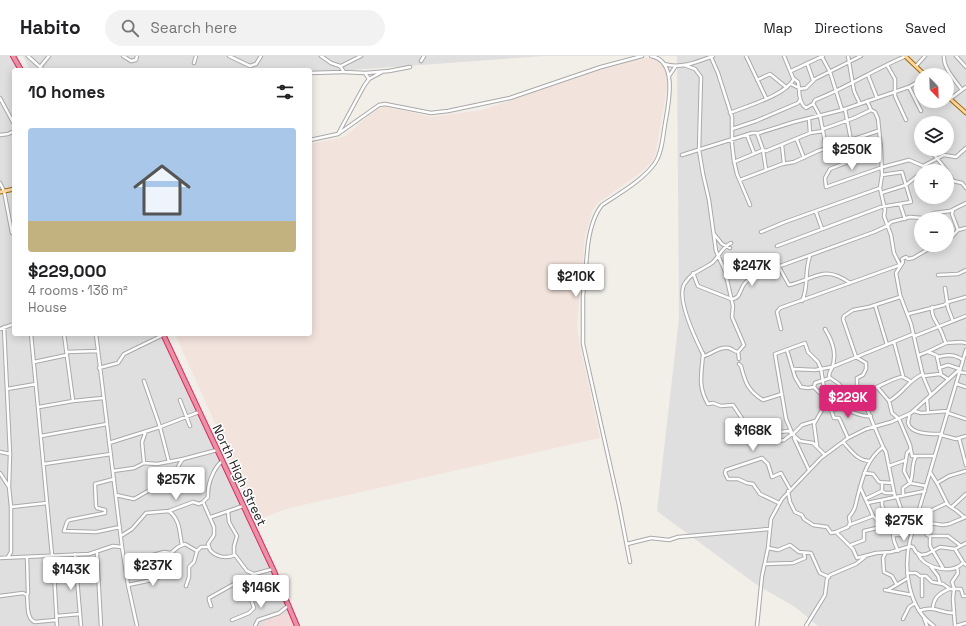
<!DOCTYPE html>
<html lang="en">
<head>
<meta charset="utf-8">
<style>
  :root { --surface:#fff; --page:#f2f2f2; --text:#202124; --muted:#757577; --line:#e0e0e0; --accent:#db2777 }
  body { margin:0; font-family:"Space Grotesk",sans-serif; background:var(--page); color:var(--text); height:100vh; display:flex; flex-direction:column; font-size:15px; white-space:nowrap }
  * { box-sizing:border-box; margin:0 }
  p { font-size:13px; color:var(--muted) }
  .icon { flex:none; width:22px; height:22px; fill:none; stroke:currentColor; stroke-width:2; stroke-linecap:round; stroke-linejoin:round }
  .map { position:relative; flex:1; overflow:hidden }
  .sheet { position:absolute; left:12px; top:12px; width:300px; height:268px; display:flex; flex-direction:column; background:var(--surface); border-radius:4px; box-shadow:0 2px 10px #0003 }
  .sheet>* { flex:none }
  .needle { width:26px; rotate:157deg }
  .tools { position:absolute; left:914px; top:12px; display:grid; gap:8px }
  .tools a { display:grid; place-items:center; width:40px; height:40px; border-radius:50%; background:var(--surface); box-shadow:0 2px 10px #0003; font-size:20px }
  .price { position:absolute; translate:-50% -34px; padding:0 9px; border-radius:4px; background:#fff; color:#222; font-size:13px; line-height:26px; filter:drop-shadow(0 1px 2px #0008) }
  .price::after { content:''; position:absolute; left:50%; top:24px; width:12px; height:9px; margin-left:-6px; background:inherit; clip-path:polygon(0 0,100% 0,50% 100%) }
  .price.selected { background:var(--accent); color:#fff }
  ul { padding:0; list-style:none }
  li { display:grid; align-content:center; gap:8px; height:212px; padding:0 16px }
  li span { display:grid; place-items:center; height:124px; border-radius:4px; color:#555 }
  li>.icon { margin-inline-start:auto }
  span .icon { width:72px; height:72px; fill:#fffc; stroke-width:1 }
  li b { font-size:17px }
  h2 { display:flex; justify-content:space-between; align-items:center; height:48px; padding:0 16px; font-size:17px }
  header { display:flex; align-items:center; gap:24px; box-sizing:border-box; height:56px; padding:0 20px; background:var(--surface); border-bottom:1px solid var(--line) }
  header strong { font-size:19px }
  nav { display:flex; gap:22px; margin-inline-start:auto; font-size:14px }
  .search { width:280px; height:36px; background:var(--page); display:flex; align-items:center; gap:10px; box-sizing:border-box; padding:0 14px; border-radius:22px; color:var(--muted); font-size:15px }
  .map>svg:first-child { display:block }
  .residential { fill:#e0dfdf; fill-rule:evenodd }
  .commercial { fill:#f2dad9 }
  .military { fill:#f3e3dd }
  .lines { fill:none; stroke-linecap:round; stroke-linejoin:round }
  .minor-casing { stroke:#a9a9a9; stroke-width:4.5 }
  .major-casing { stroke:#a06b00; stroke-width:5 }
  .highway-casing { stroke:#dc2a67; stroke-width:6 }
  .minor { stroke:#fff; stroke-width:2.5 }
  .major { stroke:#fcd6a4; stroke-width:3 }
  .highway { stroke:#e892a2; stroke-width:4 }
  .labels { text-anchor:middle; stroke-width:3; stroke-linejoin:round; paint-order:stroke }
  .street-label { font-size:13px; fill:#222; stroke:#fff }
</style>
</head>
<body>
<header>
<strong>Habito</strong>
<div class="search"><svg class="icon" aria-label="search" viewBox="0 0 24 24"><circle cx="10" cy="10" r="6"/><path d="M15 15l6 6"/></svg>Search here</div>
<nav><a>Map</a><a>Directions</a><a>Saved</a></nav>
</header>
<div class="map">
<svg width="966" height="570" viewBox="0 0 966 570">
  <rect width="100%" height="100%" fill="#f2efe9"/>
  <path class="residential" d="M0 0H11L19 14H14V131L0 135Z
    M23 0H544L310 17V14H30Z
    M677 0H966V570H818L795 551 757 529 657 455 679 262ZM921 19H947V45H921ZM921 67H947V93H921ZM921 115H947V141H921ZM921 163H947V189H921Z
    M14 133V278H164L299 570H0V136Z"/>
  <path class="commercial" d="M283 558 291 559 295 570H260L264 568 263 566Z"/>
  <path class="military" d="M644 1 657 4 663 9 667 22V32L655 100 652 106 640 117 598 147 593 153 585 180 577 270 580 290 600 382 290 452 259 463 250 444 248 445 241 431 243 430 175 278H310V88L339 82 347 79 377 52 384 50 431 61 482 54 619 7Z"/>
  <g class="lines">
    <defs>
      <path id="minor" d="M28 0 40 11
        M123 0 131 5 136 4 137 0
        M229 0 250 10 256 8 261 0
        M321 0 331 7 340 10 344 16 365 17 369 23
        M746 0 766 42
        M784 0 793 22 798 26 799 32
        M848 0 854 35 860 48
        M944 0C943 12 955 24 962 34
        M956 0 966 11
        M711 1 718 17 732 61V88L734 105 737 118 750 149
        M822 1 830 16 842 54
        M421 5 424 0
        M194 7 196 0
        M807 7 813 24
        M664 8C681 13 697 6 713 0
        M684 9 695 13 701 21 699 94 703 118 709 144 716 195 725 215 733 250 732 261 744 289 738 296 739 303
        M887 9 895 23V40L906 64
        M341 10 361 0
        M916 10 925 0
        M43 14 40 11 49 0
        M791 15 823 0
        M310 17 343 16
        M366 17 389 15 410 11
        M868 19 877 42
        M669 20 675 11
        M757 24 770 18 786 31
        M791 28 799 32V33L806 32 815 23 861 0
        M909 31 921 55
        M0 42 14 68
        M950 43 966 31
        M867 45 871 54 875 56 878 63 881 93 882 119 880 132 885 154 884 160 891 179 894 197 900 209
        M813 48 815 44C846 32 875 13 906 0
        M845 53 851 84
        M730 57C749 49 784 40 794 23
        M809 63 810 77
        M732 73 756 65 798 47 800 44
        M823 73 854 62 871 54
        M823 75 826 93
        M757 77 763 94 766 95 810 77 823 75 820 60 814 49 813 48 806 52C800 48 799 39 799 33
        M338 78 364 30 369 23 382 16
        M0 79 8 78 14 75
        M747 79 754 97
        M918 82 921 85
        M310 84 338 78 379 49 385 48 431 57 448 55 510 42 601 11 642 0
        M797 84 804 102
        M782 89 784 108
        M881 93 830 113 825 122 826 131 883 111 909 104 923 110 944 99 956 101 966 92
        M929 93C938 104 947 112 953 125L962 127 966 132
        M682 99 752 77H759L794 66 842 54 909 31 921 24
        M734 106 763 94 766 114
        M923 115 925 109
        M740 124 782 108 794 106 818 95 878 75
        M0 127 4 135 12 177 14 178
        M881 137 906 129 921 117
        M900 148 905 163
        M953 154 952 158 958 174
        M816 156 822 173
        M761 176 785 166 880 132
        M714 178 722 188 730 192
        M947 186 958 174 966 172
        M731 187C722 191 719 201 712 207 702 214 692 216 685 227 675 241 697 286 704 300 712 298 719 290 729 292 732 293 735 296 738 296
        M777 190 881 151 911 146 902 116 882 119
        M779 211 789 229C815 223 824 208 850 227
        M693 217 698 230 731 243C742 243 739 231 747 225 753 220 763 219 769 214L874 176 887 170 891 166 910 161 923 162 934 157 950 155 966 147
        M938 219 958 218 966 214
        M945 232 948 252 953 265
        M802 245C809 232 804 215 810 200
        M875 249 887 289
        M932 251C931 261 937 266 941 275 943 279 944 284 946 287L961 286 966 287
        M908 258 944 249 948 246 966 241
        M4 271 10 398 9 431 11 451V496L8 501
        M0 273 14 268
        M781 273 777 256 780 252 900 209
        M825 273C833 286 837 298 832 312 830 316 829 316 829 321L839 328 845 338
        M31 278 52 499
        M64 278 73 345 103 342
        M96 278 122 491 128 529 137 570
        M894 286 903 320
        M787 294 795 321 801 331 808 332 814 331C836 358 847 328 862 341L883 391C867 403 863 420 858 439 855 450 856 453 849 461L850 467 848 471 836 476
        M67 296 98 295
        M928 296 936 299 938 301C947 298 955 298 963 304
        M703 297C702 317 697 329 708 348L713 347 721 350 733 349 743 364 751 367 773 364 779 376 789 375 800 385 813 387 825 399
        M919 299C929 296 937 291 946 287
        M937 301 941 318
        M34 306 67 299
        M739 308 741 310C745 326 748 335 763 344L782 338
        M99 312 118 307 124 298 163 279
        M939 312 948 309 960 313
        M794 313 815 314 832 311 913 278 915 280 966 260
        M821 313 825 339
        M959 316 966 317
        M923 320 940 318 948 323
        M144 325 160 371 169 406
        M957 328 966 331
        M814 331 815 327 830 322
        M878 332 889 345 892 357 899 363 910 389 912 400H935
        M7 333 36 328
        M857 337V322L863 319 866 313V307L856 301 843 263 844 260 853 254 869 251 900 241
        M931 339 923 320 911 268 900 239 896 217 903 206 902 203 906 201 908 203 913 202 932 191 938 189
        M861 340C863 337 899 320 902 321 904 321 908 324 910 325
        M927 343 928 356
        M180 344 190 370
        M889 345C904 337 908 324 923 318
        M825 349 832 354C847 349 857 362 871 360
        M39 351 73 345
        M831 354 834 362H839L848 382
        M914 355 921 357 948 355
        M948 357 966 363
        M909 358C910 361 908 364 908 367 911 379 933 378 942 378
        M792 377 786 363 775 298 805 287 808 296 818 306 821 313
        M793 378 802 369 815 365
        M941 379 956 383 966 380
        M41 380 107 368
        M794 382 809 414
        M959 382 966 409
        M779 385 784 384 792 378
        M843 386C851 394 857 405 870 405
        M109 387 160 371 199 356
        M817 390 814 368 826 347 827 340
        M883 391 886 396 895 441
        M0 396 10 398
        M916 400C911 408 914 418 910 427L926 430
        M144 407 142 386 146 375
        M44 408 111 398
        M889 410 906 404
        M113 415 134 412 144 407 157 408 183 403
        M930 416 937 427 949 420 966 415
        M0 417 9 431
        M864 417 873 418 879 426 892 427
        M114 423 95 428 96 450 97 452 105 454V457L69 464 67 466 64 475 96 476 120 471
        M882 426V435L885 437H894
        M937 427 948 449 957 455 964 461
        M788 435 790 446 795 456 802 459 804 463 813 469 827 471 831 477 836 476 853 493 857 502 876 497 891 496 908 491
        M116 439 134 443 148 435 159 434C163 422 169 422 176 414 179 410 180 406 183 403L217 394
        M903 439V432L910 427 904 415 907 397 910 394
        M897 441 903 459
        M865 443 882 435
        M882 444V449L887 462
        M203 446 214 471V479L208 488 210 494C216 501 226 503 235 499L247 515 254 518
        M779 447 760 438 753 428 747 427 738 423H728L725 417 726 414 762 402 768 408 772 421 781 417 790 433
        M867 447 925 435
        M11 451 47 447
        M952 451 966 438
        M169 455C181 465 179 476 182 489
        M228 455 229 466 237 480 234 490V499
        M918 456H928L947 447
        M873 460 878 465 882 466
        M211 461 243 450
        M915 465 943 469 949 468 966 461
        M882 467 892 472 894 485 898 495
        M923 467 927 479 930 480H948L961 490
        M849 469 873 460 860 431
        M893 479H901L913 474
        M121 480 132 473 146 457 169 455 193 446 199 448 203 446 208 441C207 429 213 413 222 405
        M930 480V490L943 512
        M627 488 651 482 669 484 678 481 769 473
        M851 489 864 484V475L881 471 883 463 899 460 918 458
        M909 490 913 491 916 496 921 499 927 498 940 491 955 493 963 506 966 509
        M768 492 778 494 790 489 799 496 811 497 820 517 829 521
        M955 493 966 487
        M97 497 101 570
        M75 498 81 570
        M885 498 883 502 884 516 892 520 897 529
        M918 498C923 510 943 516 955 512 958 511 961 509 963 507
        M53 499 57 570
        M27 501 28 537 27 539C28 547 26 563 35 566L56 564
        M0 502 89 498 113 490 122 491
        M630 506 619 449 583 288V240L588 188C590 174 593 160 602 149 620 137 642 125 655 107 662 97 663 80 665 68 668 50 679 5 651 0
        M125 507 164 496 171 497 178 491 185 488 197 495
        M765 508 793 507 805 502 804 497
        M931 511 938 520 940 527
        M907 517H916L920 520H926L932 526 943 528 950 533H961L963 540H966
        M128 529 152 524 172 516
        M186 530 189 521V511L194 506 197 495 201 491H208
        M885 534 912 539
        M888 534 908 522
        M0 540 23 537 27 539
        M922 540V520
        M211 550 209 544V542L234 528 245 525 254 518 273 513
        M933 551C934 541 940 537 949 533
        M919 555C934 549 940 557 954 557
        M57 560 80 558
        M924 562 927 570
        M903 563 909 551 915 547
        M232 564 249 557 254 552 245 525
        M255 570 258 564 279 557 289 549
        M757 570 762 520 768 492 771 463 782 443 821 402 848 382 866 373 891 366 911 357 960 313
        M806 570 825 539 827 523 830 519 856 508 865 501
        M934 570C908 552 903 513 910 484L966 294
        M955 570 953 543 954 532 952 526 958 517 957 511
        M956 570 966 567"/>
      <path id="major" d="M905 0 925 19
        M947 40 966 57
        M0 136 14 133"/>
      <path id="highway" d="M13 0 21 14
        M163 278 273 513 297 570"/>
    </defs>
    <use href="#minor" class="minor-casing"/>
    <use href="#major" class="major-casing"/>
    <use href="#highway" class="highway-casing"/>
    <use href="#minor" class="minor"/>
    <use href="#major" class="major"/>
    <use href="#highway" class="highway"/>
  </g>
  <g class="labels">
    <g class="street-label">
      <text transform="translate(240 419) rotate(65)" y="5">North High Street</text>
    </g>
  </g>
</svg>
<div class="tools">
<a><svg class="needle" viewBox="-14 -14 28 28"><path d="M0-13l5 13h-10z" fill="#e53935"/><path d="M0 13l5-13h-10z" fill="#757577"/></svg></a>
<a><svg class="icon" aria-label="layers" viewBox="0 0 24 24"><path d="M12 4l9 5-9 5-9-5zM3 14l9 5 9-5"/></svg></a>
<a>+</a>
<a>−</a>
</div>
<b class="price" style="left:852px;top:115px">$250K</b>
<b class="price" style="left:752px;top:231px">$247K</b>
<b class="price" style="left:576px;top:242px">$210K</b>
<b class="price selected" style="left:848px;top:363px">$229K</b>
<b class="price" style="left:753px;top:396px">$168K</b>
<b class="price" style="left:176px;top:445px">$257K</b>
<b class="price" style="left:904px;top:486px">$275K</b>
<b class="price" style="left:153px;top:531px">$237K</b>
<b class="price" style="left:71px;top:535px">$143K</b>
<b class="price" style="left:261px;top:553px">$146K</b>
<section class="sheet">
<h2>10 homes<svg class="icon" aria-label="filters" viewBox="0 0 24 24"><path d="M4 7h16M4 17h16"/><circle cx="9" cy="7" r="2"/><circle cx="15" cy="17" r="2"/></svg></h2>
<ul>
<li><span style="background:linear-gradient(#a9c7e8 75%,#c2b280 0)"><svg class="icon" aria-label="home" viewBox="0 0 24 24"><path d="M3 11l9-7 9 7M6 9v11h12V9"/></svg></span><div><b>$229,000</b><p>4 rooms · 136 m²</p><p>House</p></div></li>
</ul>
</section>
</div>
</body>
</html>
